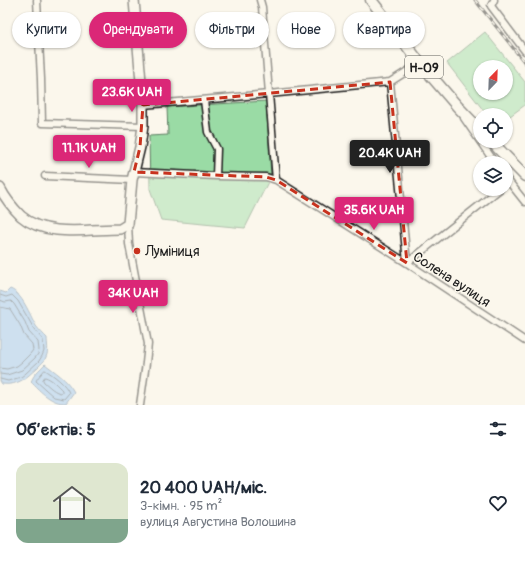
<!DOCTYPE html>
<html lang="uk">
<head>
<meta charset="utf-8">
<style>
  :root { --surface:#fff; --page:#f6f6f7; --text:#1f2937; --muted:#747a83; --line:#e0e1e3; --accent:#db2777 }
  body { margin:0; font-family:Pangolin,sans-serif; background:var(--page); color:var(--text); height:100vh; display:flex; flex-direction:column; font-size:15px; white-space:nowrap }
  * { box-sizing:border-box; margin:0 }
  p { font-size:13px; color:var(--muted) }
  .icon { flex:none; width:22px; height:22px; fill:none; stroke:currentColor; stroke-width:2; stroke-linecap:round; stroke-linejoin:round }
  .map { position:relative; height:405px; overflow:hidden }
  .sheet { display:flex; flex-direction:column; background:var(--surface); flex:1 }
  .sheet>* { flex:none }
  .hud { position:absolute; left:12px; top:12px; width:501px; height:36px; display:flex; gap:8px }
  .needle { width:26px; rotate:23deg }
  .tools { position:absolute; left:473px; top:60px; display:grid; gap:8px }
  .tools a { display:grid; place-items:center; width:40px; height:40px; border-radius:50%; background:var(--surface); box-shadow:0 1px 3px #0004; font-size:20px }
  .price { position:absolute; translate:-50% -34px; padding:0 9px; border-radius:4px; background:var(--accent); color:#fff; font-size:13px; line-height:26px; filter:drop-shadow(0 1px 2px #0008) }
  .price::after { content:''; position:absolute; left:50%; top:24px; width:12px; height:9px; margin-left:-6px; background:inherit; clip-path:polygon(0 0,100% 0,50% 100%) }
  .price.current { background:#222; color:#fff }
  ul { padding:0; list-style:none }
  li { display:flex; align-items:center; gap:12px; height:100px; padding:0 16px }
  li+li { border-top:1px solid var(--line) }
  li span { display:grid; place-items:center; flex:none; width:112px; height:80px; border-radius:12px; color:#555 }
  li>.icon { margin-inline-start:auto }
  span .icon { width:48px; height:48px; fill:#fffc; stroke-width:1 }
  li b { font-size:17px }
  h2 { display:flex; justify-content:space-between; align-items:center; height:48px; padding:0 16px; font-size:17px }
  .pill { padding:0 14px; border-radius:18px; background:var(--surface); box-shadow:0 1px 3px #0004; font-size:14px; line-height:36px }
  .pill.current { background:var(--accent); color:#fff }
  .map>svg:first-child { display:block }
  .green { fill:#9adba5; stroke:#5b7c60; fill-rule:evenodd }
  .water { fill:#97c3f1; stroke:#66809c }
  .lines { fill:none; stroke-linecap:round; stroke-linejoin:round }
  .shore { stroke:#4d5f71; stroke-width:1 }
  .street-casing { stroke:#1c1c1c; stroke-width:9 }
  .secondary-casing { stroke:#1c1c1c; stroke-width:12 }
  .primary-casing { stroke:#1c1c1c; stroke-width:13 }
  .street { stroke:#fbf7ec; stroke-width:6 }
  .secondary { stroke:#fbf7ec; stroke-width:9 }
  .primary { stroke:#fbf7ec; stroke-width:10 }
  .rail-casing { stroke:#1c1c1c; stroke-width:3 }
  .rail { stroke:#fbf7ec; stroke-width:1.5; stroke-dasharray:4.5; stroke-linecap:butt }
  .marked { fill:none; stroke:#c8321e; stroke-width:3; stroke-dasharray:8 5; stroke-linejoin:round }
  .poi-dot { fill:#c8321e; stroke:#fbf7ec; stroke-width:1.5 }
  .labels { text-anchor:middle; stroke-width:3; stroke-linejoin:round; paint-order:stroke }
  .shield { fill:#fbf7ec; stroke:#5f5e5a; stroke-width:1 }
  .shield-label { font-size:13px; font-weight:bold; fill:#1c1c1c }
  .poi-label { font-size:14px; fill:#1c1c1c; stroke:#fbf7ec; text-anchor:start }
  .street-label { font-size:14px; fill:#1c1c1c; stroke:#fbf7ec }
</style>
</head>
<body>
<div class="map">
<svg width="525" height="405" viewBox="0 0 525 405">
  <rect width="100%" height="100%" fill="#fbf7ec"/>
  <filter id="ink" filterUnits="userSpaceOnUse"><feTurbulence type="fractalNoise" baseFrequency=".025" numOctaves="2"/><feDisplacementMap in="SourceGraphic" scale="8" xChannelSelector="R" yChannelSelector="G"/><feConvolveMatrix kernelMatrix="1 2 1 2 8 2 1 2 1" color-interpolation-filters="sRGB"/></filter>
  <g filter="url(#ink)">
    <path class="green" d="M485 32 525 82V105L506 119V115H487L447 63ZM480 67H506V93H480Z
      M266 101 271 176 245 228 161 220 150 189 149 136 168 135 167 107Z"/>
    <path class="water" d="M10 289C22 293 30 315 36 326 39 330 44 335 47 338 47 344 49 351 46 357 45 361 41 364 38 367 27 377 19 386 2 384L0 381V291L6 293Z
      M45 364C55 372 67 379 74 392L66 403C52 404 40 391 31 382 33 375 40 369 45 364Z"/>
    <g class="lines">
      <path class="shore" d="M0 295 6 297 12 295 18 301 29 320 34 329 43 340 44 351 42 356 39 361 25 374 21 377 8 381 0 379
        M0 300 5 302 11 301 14 304 25 322 29 332 38 342 39 350 38 354 35 358 22 370 7 375 0 374
        M0 307 10 309 20 325 24 335 32 344 33 350 30 354 22 362 17 366 7 369 0 368
        M45 370C52 374 67 385 69 393L64 399 54 397 36 381 37 379Z
        M45 377C52 379 57 385 62 390V393C55 393 49 386 44 382L43 380Z"/>
      <defs>
        <path id="street" d="M37 0 41 79 42 123 143 126
          M260 0 262 7 276 180 407 263 525 341
          M494 0 491 6 525 51
          M390 82 407 263
          M204 100 208 132 217 149 216 176
          M143 105 269 94 390 82 420 63
          M464 118 495 163
          M134 172 216 176 266 177 276 180
          M45 176 132 180
          M506 178 525 202
          M128 224 129 244 148 344 146 363 140 405
          M407 263 500 189"/>
        <path id="secondary" d="M0 188C5 198 13 208 21 216 46 238 89 229 120 229L128 224 132 180 140 147 143 126V105L134 0"/>
        <path id="primary" d="M371 0 420 63 457 106 480 130
          M491 141 525 176"/>
      </defs>
      <use href="#street" class="street-casing"/>
      <use href="#secondary" class="secondary-casing"/>
      <use href="#primary" class="primary-casing"/>
      <use href="#street" class="street"/>
      <use href="#secondary" class="secondary"/>
      <use href="#primary" class="primary"/>
      <defs>
        <path id="rail" d="M475 0 525 63"/>
      </defs>
      <use href="#rail" class="rail-casing"/>
      <use href="#rail" class="rail"/>
    </g>
  </g>
  <path d="M0 0H525V405H0ZM390 82 407 263 276 180 266 177 134 172 140 147 143 105Z" fill="#fbf7ec" fill-opacity=".55" fill-rule="evenodd"/>
  <path class="marked" d="M390 82 407 263 276 180 266 177 134 172 140 147 143 105Z"/>
  <circle class="poi-dot" cx="137" cy="251" r="4"/>
  <g class="labels">
    <rect class="shield" x="405" y="56" width="38" height="22" rx="3"/>
    <g class="shield-label">
      <text x="424" y="72">Н-09</text>
    </g>
    <g class="poi-label">
      <text x="145" y="256">Луміниця</text>
    </g>
    <g class="street-label">
      <text transform="translate(452 279) rotate(33)" y="5">Солена вулиця</text>
    </g>
  </g>
</svg>
<div class="tools">
<a><svg class="needle" viewBox="-14 -14 28 28"><path d="M0-13l5 13h-10z" fill="#e53935"/><path d="M0 13l5-13h-10z" fill="#747a83"/></svg></a>
<a><svg class="icon" aria-label="locate" viewBox="0 0 24 24"><circle cx="12" cy="12" r="6"/><path d="M12 2v4M12 18v4M2 12h4M18 12h4"/></svg></a>
<a><svg class="icon" aria-label="layers" viewBox="0 0 24 24"><path d="M12 4l9 5-9 5-9-5zM3 14l9 5 9-5"/></svg></a>
</div>
<b class="price" style="left:132px;top:113px">23.6K UAH</b>
<b class="price" style="left:89px;top:169px">11.1K UAH</b>
<b class="price current" style="left:390px;top:174px">20.4K UAH</b>
<b class="price" style="left:374px;top:231px">35.6K UAH</b>
<b class="price" style="left:133px;top:314px">34K UAH</b>
<div class="hud">
<a class="pill">Купити</a>
<a class="pill current">Орендувати</a>
<a class="pill">Фільтри</a>
<a class="pill">Нове</a>
<a class="pill">Квартира</a>
</div>
</div>
<section class="sheet">
<h2>Об’єктів: 5<svg class="icon" aria-label="filters" viewBox="0 0 24 24"><path d="M4 7h16M4 17h16"/><circle cx="9" cy="7" r="2"/><circle cx="15" cy="17" r="2"/></svg></h2>
<ul>
<li><span style="background:linear-gradient(#dfe7d0 70%,#7fa58c 0)"><svg class="icon" aria-label="home" viewBox="0 0 24 24"><path d="M3 11l9-7 9 7M6 9v11h12V9"/></svg></span><div><b>20 400 UAH/міс.</b><p>3-кімн. · 95 m²</p><p>вулиця Августина Волошина</p></div><svg class="icon" aria-label="heart" viewBox="0 0 24 24"><path d="M12 20l-8-8c-3-5 5-10 8-4 3-6 11-1 8 4z"/></svg></li>
</ul>
</section>
</body>
</html>
